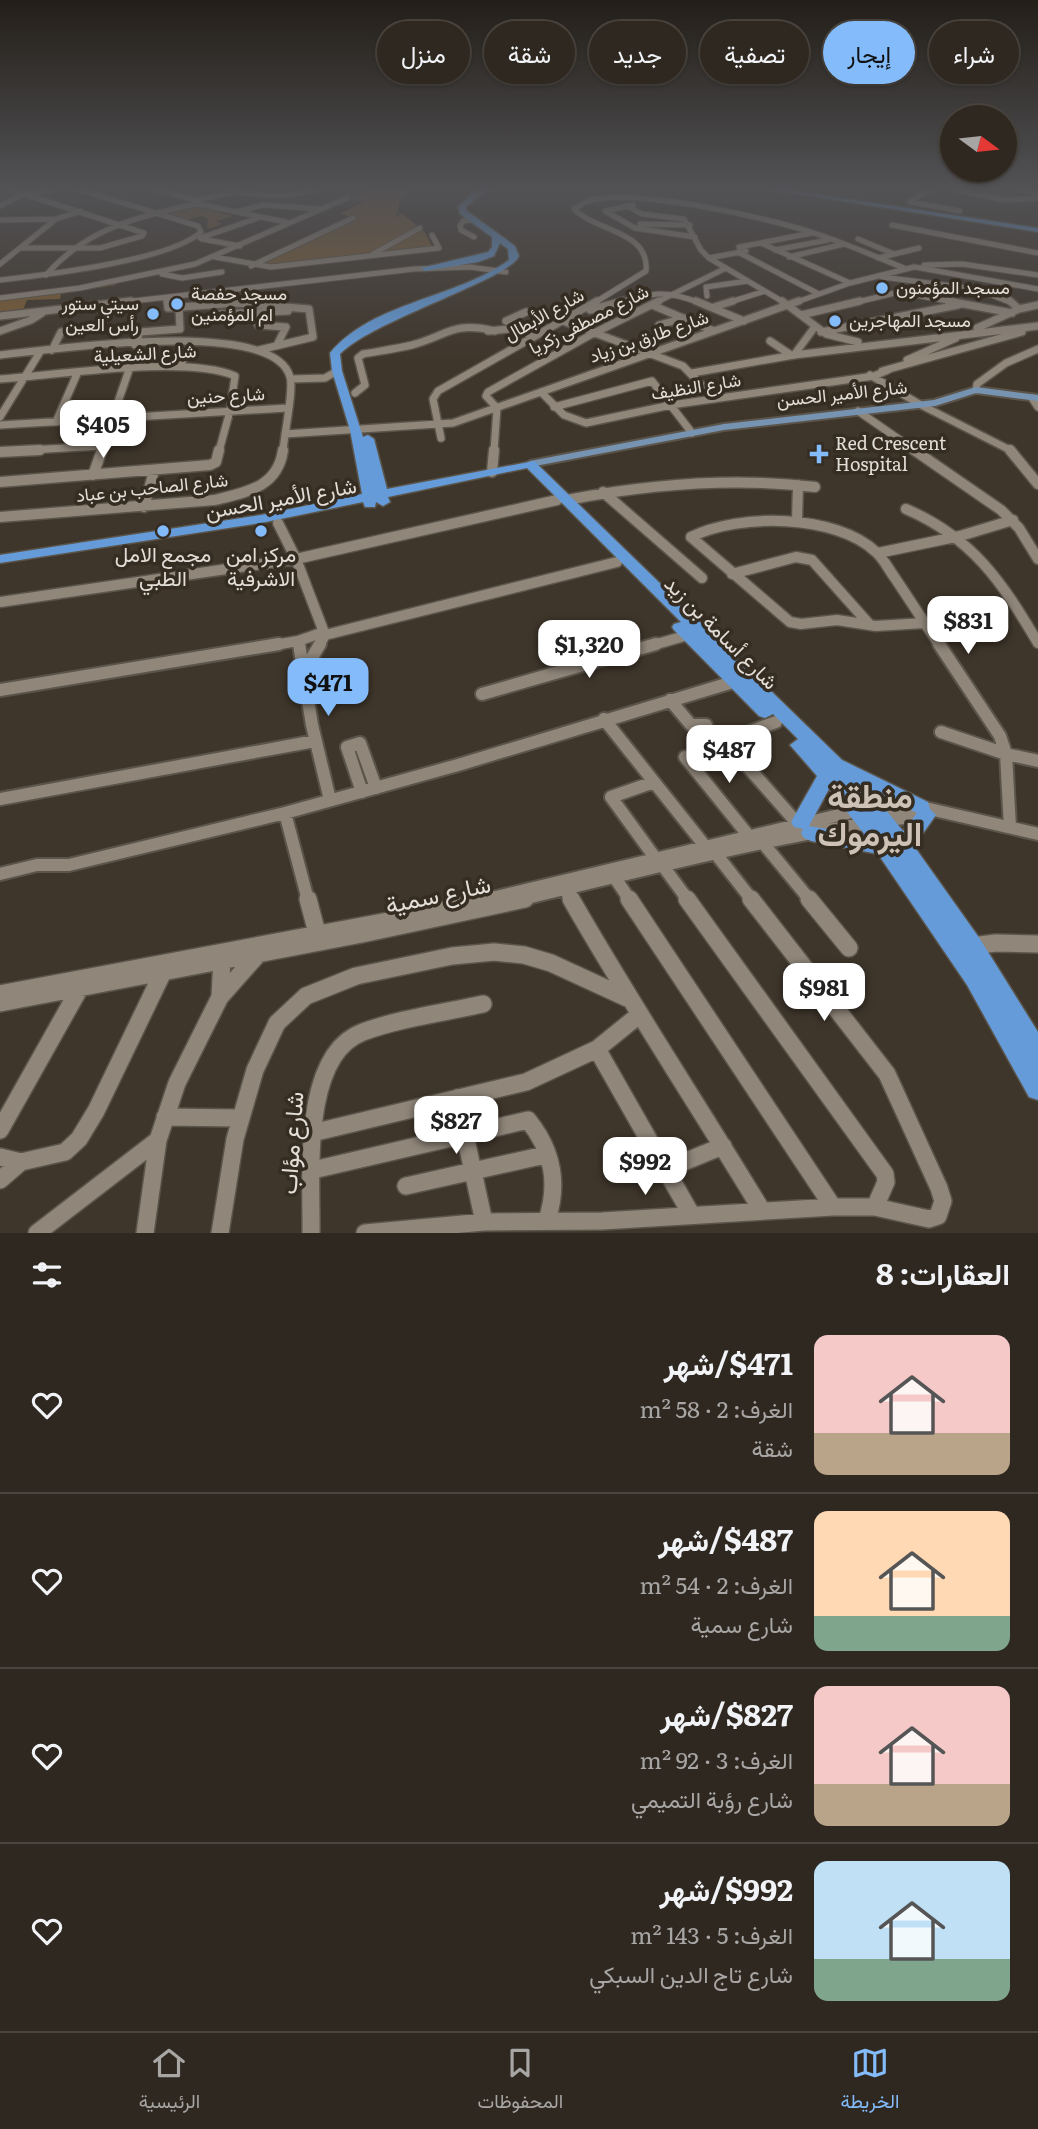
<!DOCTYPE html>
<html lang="ar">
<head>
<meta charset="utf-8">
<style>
  :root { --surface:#2f2820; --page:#373029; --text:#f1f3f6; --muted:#a7a6a5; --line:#4a443e; --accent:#84bcfb }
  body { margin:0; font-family:Literata,Vazirmatn,serif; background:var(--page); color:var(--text); direction:rtl; height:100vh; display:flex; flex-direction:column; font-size:26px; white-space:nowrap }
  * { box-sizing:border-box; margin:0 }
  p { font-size:23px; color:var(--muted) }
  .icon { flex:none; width:38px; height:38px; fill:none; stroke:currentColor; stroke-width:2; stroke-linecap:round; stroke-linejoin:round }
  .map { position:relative; height:1233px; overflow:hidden; direction:ltr }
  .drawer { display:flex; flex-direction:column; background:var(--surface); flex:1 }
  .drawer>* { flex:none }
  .top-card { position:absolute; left:21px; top:21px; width:998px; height:63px; direction:rtl; display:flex; gap:14px }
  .needle { width:46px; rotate:105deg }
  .tools { position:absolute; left:940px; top:105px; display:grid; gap:14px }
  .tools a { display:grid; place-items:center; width:77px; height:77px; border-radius:50%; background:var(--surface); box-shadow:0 2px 5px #0004,0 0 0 2px var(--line); font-size:35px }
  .price { position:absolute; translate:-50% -60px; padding:0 16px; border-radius:14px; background:#fff; color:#222; font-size:23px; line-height:46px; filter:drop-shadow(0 2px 4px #0008) }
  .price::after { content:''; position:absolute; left:50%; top:42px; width:21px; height:16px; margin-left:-10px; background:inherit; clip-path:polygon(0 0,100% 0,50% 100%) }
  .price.selected { background:var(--accent); color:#111 }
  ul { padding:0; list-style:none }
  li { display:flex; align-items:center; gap:21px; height:175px; padding:0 28px }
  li+li { border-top:2px solid var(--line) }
  li span { display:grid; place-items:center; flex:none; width:196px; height:140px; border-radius:14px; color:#555 }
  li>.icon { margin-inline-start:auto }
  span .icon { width:84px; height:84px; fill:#fffc; stroke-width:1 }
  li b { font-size:30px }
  h2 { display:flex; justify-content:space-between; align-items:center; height:84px; padding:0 28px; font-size:30px }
  .tag { padding:0 24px; border-radius:32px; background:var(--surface); box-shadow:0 2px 5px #0004,0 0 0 2px var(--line); font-size:24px; line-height:63px }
  .tag.selected { background:var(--accent); color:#111 }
  .tab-bar { display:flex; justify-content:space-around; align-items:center; height:98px; border-top:2px solid var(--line); background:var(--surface); font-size:19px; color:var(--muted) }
  .tab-bar a { display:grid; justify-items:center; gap:4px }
  .tab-bar .selected { color:var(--accent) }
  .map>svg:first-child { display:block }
  .green { fill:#7b5c33 }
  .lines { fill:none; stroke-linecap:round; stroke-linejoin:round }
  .minor-far4-casing { stroke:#5b544a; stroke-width:7 }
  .minor-far3-casing { stroke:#5b544a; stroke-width:10 }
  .minor-far2-casing { stroke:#5b544a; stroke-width:13 }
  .minor-far1-casing { stroke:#5b544a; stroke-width:16 }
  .minor-casing { stroke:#5b544a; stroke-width:20 }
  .major-casing { stroke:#5b544a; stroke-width:4 }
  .highway-casing { stroke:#5b544a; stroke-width:3 }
  .minor-far4 { stroke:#90867a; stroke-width:5 }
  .minor-far3 { stroke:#90867a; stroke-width:7 }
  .minor-far2 { stroke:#90867a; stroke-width:10 }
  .minor-far1 { stroke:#90867a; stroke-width:12 }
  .minor { stroke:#90867a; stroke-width:17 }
  .major { fill:#7693b2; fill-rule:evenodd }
  .highway { fill:#649bd8; fill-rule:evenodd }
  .poi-dot { fill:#84bcfb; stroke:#352c22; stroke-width:2.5 }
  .labels { text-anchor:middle; stroke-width:7; stroke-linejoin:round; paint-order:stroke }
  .far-poi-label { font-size:18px; fill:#e3ded7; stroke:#352c22; text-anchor:start }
  .far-street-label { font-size:18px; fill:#e3ded7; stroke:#352c22 }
  .street-label { font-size:21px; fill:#e3ded7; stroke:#352c22 }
  .poi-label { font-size:21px; fill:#e3ded7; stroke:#352c22 }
  .near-street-label { font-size:24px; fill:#e3ded7; stroke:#352c22 }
  .near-district-label { font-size:33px; font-weight:bold; fill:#cdc2b5; stroke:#352c22 }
</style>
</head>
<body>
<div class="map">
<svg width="1038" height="1233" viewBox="0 0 1038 1233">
  <rect width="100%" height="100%" fill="#3f362b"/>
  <path class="green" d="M370 189H411L399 202 396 218 401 213 424 231 432 246 429 248 308 263 254 265 352 218 341 213 364 202 348 199Z
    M198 207 233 216 216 221 222 224 207 229 208 219 201 216 186 220 165 215Z
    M116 283V285L61 294 60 299 27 300 23 310 0 313V299Z"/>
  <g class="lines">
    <defs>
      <path id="minor-far4" d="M9 189 144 233 142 236 100 248H23
        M155 189 196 200
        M227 189C257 196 285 199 315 189
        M930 189 910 202 960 211
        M952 189 1005 200 1038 198
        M1018 189 1038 194
        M196 200 235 192
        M198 204 286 222
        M633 205 605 211 635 228 695 237
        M0 206 19 196 51 189
        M627 206 642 214 684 219 701 250 709 258 785 303
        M236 212 263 205 319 209
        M0 220 56 219
        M471 220 463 221 460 226 461 230 474 237
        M640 224 690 225
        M892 225 1038 253
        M200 238 258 218
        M202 239 240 246
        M858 239 894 254
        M761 243 850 283
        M739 247 812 233
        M775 250 828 240
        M738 252 819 294
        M373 254 420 228
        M215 257 271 267 439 248 432 235
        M789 257 844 244
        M709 258 746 251
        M878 258 919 248
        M0 264 56 219 81 211
        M924 265 962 264 1038 275
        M251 266 353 218
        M915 267 1038 289
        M162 274 182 278 222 272
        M46 275C87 228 137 217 196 204
        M882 277 976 289 1012 303
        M0 280C45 275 169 261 201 232L198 226 78 189
        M707 296 706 287 748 281
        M0 298 80 288 195 264 347 198
        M167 298V303
        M115 303 414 269 470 267 506 272
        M594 303 646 271C650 231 597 232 574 209 578 207 583 203 588 201 631 187 769 218 814 233 845 243 874 256 904 268
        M616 303C652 293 665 289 700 303
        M655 303 726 268
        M727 303 765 291
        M794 303 850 283 914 267
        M853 303 899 292 958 303"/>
      <path id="minor-far3" d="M167 301 168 308 237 303 309 309 313 337 259 350
        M696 301 744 321
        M782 301 826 334 858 342
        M948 301 1012 313
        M1010 301 1019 309
        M652 305 714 331
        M714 307 733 301
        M590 310 623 301
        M254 312 258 325 286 327 277 345
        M218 314 288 311
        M801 315 860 301
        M0 316 131 301
        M563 321 683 366 715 399
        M520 326 506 321 526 312
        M977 328 1019 309 1038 305
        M0 331 31 320 42 313
        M488 331 509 329 533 336
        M657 332 659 325 684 318
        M821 332 958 305
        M770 341 791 355
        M135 345 140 332 180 329 179 308
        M52 350 61 332 97 327
        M0 355C50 350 274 316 290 377 294 390 284 435 283 451
        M794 355 814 328
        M907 360 956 338
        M180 366 192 342
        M882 371 1022 332
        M692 373 794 355 1038 326
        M870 375 921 405 1012 451
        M0 379C57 375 186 355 235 376L230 411 219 451
        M291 379 325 378 337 371
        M976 390 977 384 1006 363 1038 349
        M541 392 564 415 586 423 671 405 874 376 888 370
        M355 393 365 385 358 358 363 354C379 351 396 349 412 345 449 335 452 321 495 331
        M1032 398 1038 407
        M554 407 652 381 692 433
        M858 411 916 451
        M0 417 40 352
        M56 422 77 374
        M0 425 287 408
        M285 434 453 423 799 301
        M441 438 433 399 438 391 597 301
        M11 451 101 446
        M101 451 129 370
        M494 451 497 408 486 396 488 392 594 333 659 301"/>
      <path id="minor-far2" d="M914 450 1001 510 1019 528 1038 559
        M1010 450 1038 484
        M0 452 40 450
        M492 472 494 450
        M93 475 102 450
        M0 482 210 465 216 462 219 450
        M603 492 702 578
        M567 500C650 484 731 477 815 487
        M144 507 154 471
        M906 509C973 538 1002 582 1038 643
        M0 517 215 500C247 492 278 487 283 450
        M797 521 798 485
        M278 523 296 559 325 635 319 646
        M878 553 960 536 1013 520
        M732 574 796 557 812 560 870 625
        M0 602 296 559 557 500
        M924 623 876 626 837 620 801 624 790 622 691 537C739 513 836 514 876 552 884 559 889 570 895 578 910 601 925 623 940 646
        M325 635 617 562
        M298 641 299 646
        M269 646 298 641 324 632
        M650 646 688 635"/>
      <path id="minor-far1" d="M299 644 312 725 330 800
        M939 644 1000 736 1006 754 1010 827
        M302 675 320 644
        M0 690 279 644
        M482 694 656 644
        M670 700 691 725H706
        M604 719 705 846
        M776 722 725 741 797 823
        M941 732 1006 754 1038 761
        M685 757 748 835
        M654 782 611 797 656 859
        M362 792 347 747 360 743 376 788
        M0 799 315 741
        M763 843 810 900
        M716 854 752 900
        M663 866 688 900
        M0 874 37 865H69L285 813
        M615 878 630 900
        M565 889 571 900
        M308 900 285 813 458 765 733 682
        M484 900 856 811 921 807 1038 834
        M518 900C654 868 787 832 926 815"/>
      <path id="minor" d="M308 899 317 933
        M571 899C631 1004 698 1105 761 1209
        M629 899 833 1207
        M687 899 885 1174 886 1182 875 1207
        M809 899 849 948
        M971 946 996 943 1038 944
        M0 994 436 912 491 899
        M220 997 222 959
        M0 1003 362 934 525 899
        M597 1049 691 1214
        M457 1098 484 1222
        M165 1117 238 1118
        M0 1130 81 986
        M312 1133 526 1082 597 1049 639 1015
        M0 1157 21 1162
        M313 1170 528 1120C553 1151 559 1183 547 1220
        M664 1170 723 1146
        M0 1180 21 1162 65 1152 79 1139 96 1111 164 970
        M406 1186 545 1155
        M37 1233 158 1140
        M145 1233 158 1140 177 1083 220 997 260 952
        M220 1233 235 1139 255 1070 277 1023 306 996 356 976 452 956 494 952 524 955 551 963 627 998
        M311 1233C312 1179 300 1055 363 1032 397 1019 447 1012 483 1004
        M365 1233 484 1222 602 1221 833 1207H875L929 1219 938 1216 943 1201 939 1188 887 1074 751 899"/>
      <path id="major" d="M976 387 1038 395V401L976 393 935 406 724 430 530 467 525 464 530 461 724 424 934 400Z"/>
      <path id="highway" d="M483 189H493L479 196 466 207 467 211 515 246 519 256C510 279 373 320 340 354L342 371 363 437 368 435 374 439 387 489 534 461 842 760 928 802 930 809 936 815 914 846 980 939 1038 1032V1100L1029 1097 967 985 878 854 811 841 804 838 801 833 803 829 794 827 791 822 817 776 790 745 798 739 773 714 765 718 759 716 674 630 672 627 674 624 681 622 527 468 388 497 390 502 383 506 376 502 375 507H365L363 502 261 523 0 563V555L261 515 362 494 350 430 332 371 330 353C372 302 457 298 509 260L508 249 500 243 494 256 478 262 425 271 421 268 488 252 492 247V237L460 214 458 207 473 192ZM829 789 865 835 809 826ZM869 789 917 813 903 831Z
        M766 189H782L1038 228V232Z"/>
    </defs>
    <use href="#minor-far4" class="minor-far4-casing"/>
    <use href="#minor-far3" class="minor-far3-casing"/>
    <use href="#minor-far2" class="minor-far2-casing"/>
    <use href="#minor-far1" class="minor-far1-casing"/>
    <use href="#minor" class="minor-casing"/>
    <use href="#major" class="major-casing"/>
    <use href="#highway" class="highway-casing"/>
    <use href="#minor-far4" class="minor-far4"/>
    <use href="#minor-far3" class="minor-far3"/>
    <use href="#minor-far2" class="minor-far2"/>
    <use href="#minor-far1" class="minor-far1"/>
    <use href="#minor" class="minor"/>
    <use href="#major" class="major"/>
    <use href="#highway" class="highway"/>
  </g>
  <linearGradient id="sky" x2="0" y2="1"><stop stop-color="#231e18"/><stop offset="0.52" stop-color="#525255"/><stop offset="1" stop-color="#525255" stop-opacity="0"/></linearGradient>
  <rect width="1038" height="361" fill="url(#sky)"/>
  <g class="poi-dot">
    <circle cx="882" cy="288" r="7"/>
    <circle cx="177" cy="304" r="7"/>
    <circle cx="153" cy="314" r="7"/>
    <circle cx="835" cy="321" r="7"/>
    <path d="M815.5 443.5h7v7h7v7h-7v7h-7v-7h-7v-7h7z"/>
    <circle cx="163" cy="531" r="7"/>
    <circle cx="261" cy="531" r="7"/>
  </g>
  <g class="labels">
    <g class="far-poi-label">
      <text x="896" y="294">مسجد المؤمنون</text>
      <text x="191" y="300">مسجد حفصة<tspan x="191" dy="21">ام المؤمنين</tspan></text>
      <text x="139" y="310" text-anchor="end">سيتي ستور<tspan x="139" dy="21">رأس العين</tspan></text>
      <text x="849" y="327">مسجد المهاجرين</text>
      <text x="835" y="450">Red Crescent<tspan x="835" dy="21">Hospital</tspan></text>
    </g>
    <g class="far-street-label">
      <text transform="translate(544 315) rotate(-29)" y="6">شارع الأبطال</text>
      <text transform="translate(589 320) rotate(-27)" y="6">شارع مصطفى زكريا</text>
      <text transform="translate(649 337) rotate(-19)" y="6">شارع طارق بن زياد</text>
      <text transform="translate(145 354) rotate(-3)" y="6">شارع الشعيلية</text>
      <text transform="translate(696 387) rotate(-9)" y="6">شارع النظيف</text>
      <text transform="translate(842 394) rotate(-6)" y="6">شارع الأمير الحسن</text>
      <text transform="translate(226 396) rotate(-3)" y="6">شارع حنين</text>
      <text transform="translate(152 488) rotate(-6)" y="6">شارع الصاحب بن عباد</text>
    </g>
    <g class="street-label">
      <text transform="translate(281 499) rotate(-10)" y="7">شارع الأمير الحسن</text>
      <text transform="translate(721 633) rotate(45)" y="7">شارع أسامة بن زيد</text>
    </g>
    <g class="poi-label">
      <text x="163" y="562">مجمع الامل<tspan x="163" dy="24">الطبي</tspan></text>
      <text x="261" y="562">مركز امن<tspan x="261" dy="24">الاشرفية</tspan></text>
    </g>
    <g class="near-street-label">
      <text transform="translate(438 895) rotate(-12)" y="8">شارع سمية</text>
      <text transform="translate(292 1143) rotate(-86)" y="8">شارع مؤاب</text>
    </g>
    <g class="near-district-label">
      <text x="870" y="808">منطقة<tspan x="870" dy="38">اليرموك</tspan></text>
    </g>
  </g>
</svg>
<div class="tools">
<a><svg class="needle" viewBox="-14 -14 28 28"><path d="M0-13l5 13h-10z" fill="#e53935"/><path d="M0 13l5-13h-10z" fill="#a7a6a5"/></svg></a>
</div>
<b class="price" style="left:103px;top:460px">$405</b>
<b class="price" style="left:968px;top:656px">$831</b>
<b class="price" style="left:589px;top:680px">$1,320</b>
<b class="price selected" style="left:328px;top:718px">$471</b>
<b class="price" style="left:729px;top:785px">$487</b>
<b class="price" style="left:824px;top:1023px">$981</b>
<b class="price" style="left:456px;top:1156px">$827</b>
<b class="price" style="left:645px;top:1197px">$992</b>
<div class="top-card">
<a class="tag">شراء</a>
<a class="tag selected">إيجار</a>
<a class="tag">تصفية</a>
<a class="tag">جديد</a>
<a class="tag">شقة</a>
<a class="tag">منزل</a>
</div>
</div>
<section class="drawer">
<h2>العقارات: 8<svg class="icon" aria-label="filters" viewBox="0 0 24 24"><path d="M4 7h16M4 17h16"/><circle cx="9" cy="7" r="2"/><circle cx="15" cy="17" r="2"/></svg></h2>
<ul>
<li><span style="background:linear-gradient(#f6c9c9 70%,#b9a48a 0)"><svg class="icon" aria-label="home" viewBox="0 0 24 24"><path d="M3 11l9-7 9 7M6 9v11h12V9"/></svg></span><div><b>$471/شهر</b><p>الغرف: 2 · 58 m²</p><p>شقة</p></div><svg class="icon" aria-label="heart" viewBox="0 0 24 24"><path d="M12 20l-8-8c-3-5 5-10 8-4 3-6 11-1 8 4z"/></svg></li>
<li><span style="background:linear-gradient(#ffd9b3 75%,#7fa58c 0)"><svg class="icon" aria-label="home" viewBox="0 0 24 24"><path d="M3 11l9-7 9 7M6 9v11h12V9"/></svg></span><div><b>$487/شهر</b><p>الغرف: 2 · 54 m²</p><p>شارع سمية</p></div><svg class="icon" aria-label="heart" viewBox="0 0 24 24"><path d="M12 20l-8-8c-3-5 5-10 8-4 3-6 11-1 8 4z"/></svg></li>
<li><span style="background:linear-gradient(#f6c9c9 70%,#b9a48a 0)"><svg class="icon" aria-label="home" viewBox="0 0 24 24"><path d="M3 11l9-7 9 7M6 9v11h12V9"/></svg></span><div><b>$827/شهر</b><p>الغرف: 3 · 92 m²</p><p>شارع رؤبة التميمي</p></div><svg class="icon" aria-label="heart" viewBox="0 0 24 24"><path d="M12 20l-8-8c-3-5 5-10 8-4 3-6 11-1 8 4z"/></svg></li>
<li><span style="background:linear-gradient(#bfe0f5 70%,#7fa58c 0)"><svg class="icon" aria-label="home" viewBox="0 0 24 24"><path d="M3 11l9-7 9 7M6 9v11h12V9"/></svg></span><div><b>$992/شهر</b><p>الغرف: 5 · 143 m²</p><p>شارع تاج الدين السبكي</p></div><svg class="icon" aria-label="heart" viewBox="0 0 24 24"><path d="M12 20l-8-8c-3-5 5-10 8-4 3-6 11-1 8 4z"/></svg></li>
</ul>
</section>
<nav class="tab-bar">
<a class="selected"><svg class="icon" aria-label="map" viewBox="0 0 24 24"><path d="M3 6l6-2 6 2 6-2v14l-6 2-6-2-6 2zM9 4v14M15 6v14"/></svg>الخريطة</a>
<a><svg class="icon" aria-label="saved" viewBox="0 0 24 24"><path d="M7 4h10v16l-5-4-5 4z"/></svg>المحفوظات</a>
<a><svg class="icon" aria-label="home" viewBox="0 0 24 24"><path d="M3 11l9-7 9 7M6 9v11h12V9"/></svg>الرئيسية</a>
</nav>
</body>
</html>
